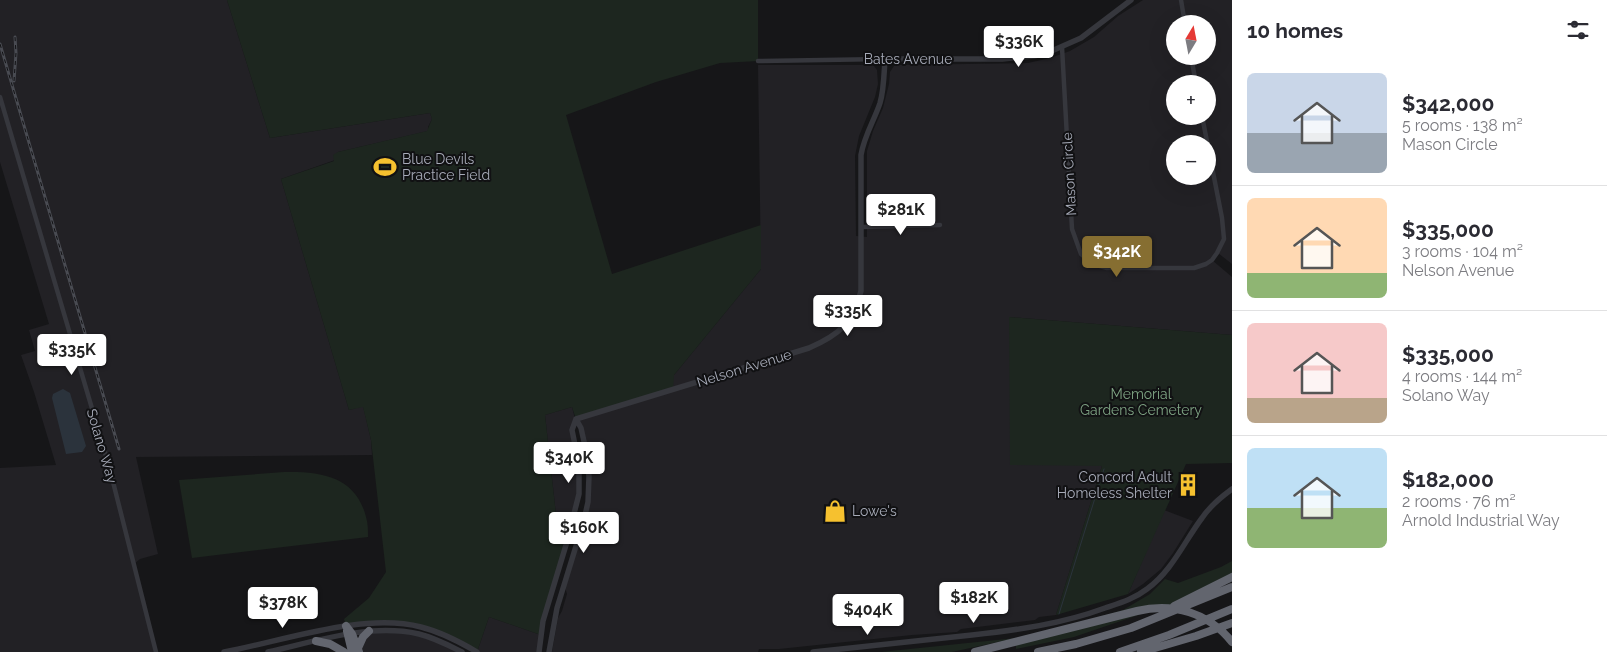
<!DOCTYPE html>
<html lang="en">
<head>
<meta charset="utf-8">
<style>
  :root { --surface:#fff; --page:#f2f2f3; --text:#2b2b33; --muted:#7c7c81; --line:#e1e1e2; --accent:#866e31 }
  body { margin:0; font-family:Raleway,sans-serif; background:var(--page); color:var(--text); height:100vh; display:flex; flex-direction:column; font-size:19px; white-space:nowrap }
  * { box-sizing:border-box; margin:0 }
  p { font-size:16px; color:var(--muted) }
  .icon { flex:none; width:28px; height:28px; fill:none; stroke:currentColor; stroke-width:2; stroke-linecap:round; stroke-linejoin:round }
  .map { position:relative; flex:1; overflow:hidden }
  .side { display:flex; flex-direction:column; background:var(--surface); width:375px }
  .side>* { flex:none }
  .needle { width:32px; rotate:10deg }
  .buttons { position:absolute; left:1166px; top:15px; display:grid; gap:10px }
  .buttons a { display:grid; place-items:center; width:50px; height:50px; border-radius:50%; background:var(--surface); box-shadow:0 5px 20px #0002; font-size:25px }
  .price { position:absolute; translate:-50% -42px; padding:0 11px; border-radius:5px; background:#fff; color:#222; font-size:16px; line-height:32px; filter:drop-shadow(0 1px 2px #0008) }
  .price::after { content:''; position:absolute; left:50%; top:30px; width:15px; height:11px; margin-left:-8px; background:inherit; clip-path:polygon(0 0,100% 0,50% 100%) }
  .price.selected { background:var(--accent); color:#fff }
  ul { padding:0; list-style:none }
  li { display:flex; align-items:center; gap:15px; height:125px; padding:0 15px }
  li+li { border-top:1px solid var(--line) }
  li span { display:grid; place-items:center; flex:none; width:140px; height:100px; border-radius:8px; color:#555 }
  li>.icon { margin-inline-start:auto }
  span .icon { width:60px; height:60px; fill:#fffc; stroke-width:1 }
  li b { font-size:21px }
  h2 { display:flex; justify-content:space-between; align-items:center; height:60px; padding:0 15px; font-size:21px }
  main { display:flex; flex:1; min-height:0 }
  .map>svg:first-child { display:block }
  .built { fill:#222125; fill-rule:evenodd }
  .green { fill:#1d261f }
  .water { fill:#2b333c }
  .lines { fill:none; stroke-linecap:round; stroke-linejoin:round }
  .stream { stroke:#2b333c; stroke-width:1 }
  .minor { stroke:#36373d; stroke-width:4.5 }
  .tertiary { stroke:#36373d; stroke-width:5.5 }
  .motorway { stroke:#62656e; stroke-width:8 }
  .rail-casing { stroke:#494b52; stroke-width:3 }
  .rail { stroke:#111113; stroke-width:1; stroke-dasharray:4; stroke-linecap:butt }
  .labels { text-anchor:middle; stroke-width:4; stroke-linejoin:round; paint-order:stroke }
  .street-label { font-size:14px; fill:#a7abb8; stroke:#111113 }
  .poi-label { font-size:14px; fill:#a7abb8; stroke:#111113; text-anchor:start }
  .park-label { font-size:14px; fill:#7ea383; stroke:#111113 }
</style>
</head>
<body>
<main>
<div class="map">
<svg width="1232" height="652" viewBox="0 0 1232 652">
  <rect width="100%" height="100%" fill="#161618"/>
  <path class="built" d="M0 0H227L270 138 430 113 432 119 428 127V131L338 152 335 160 281 179 349 410 363 406 371 440 372 455 136 457 158 554 140 559 134 564 156 652H0V468L56 465 34 392 21 355 35 351 29 330 49 324 0 162Z
    M1143 0H1232V264L1218 253 1212 260 1232 277V335L1009 317 1102 466 1056 615 1039 617 1035 620 961 629 957 632 912 635 779 649H759L758 652H552L558 618 562 611 567 594 564 583 588 502 585 446 576 420 572 430 580 481 566 545 559 542 545 415 572 407 575 419 674 375 761 269 758 65H869L874 66 877 70 878 84 875 97 859 136 855 156 856 236 867 237V151L873 131 883 108 889 84 890 72 894 66 897 65 1028 63 1050 58 1070 51 1094 37 1118 16ZM1175 24H1208V56H1175ZM1175 84H1208V116H1175ZM1175 144H1208V176H1175Z
    M1164 510 1193 521 1173 553 1161 569 1143 584 1128 594Z
    M489 617 541 635 539 652H477Z
    M369 631 421 635 462 652H359Z"/>
  <path class="green" d="M227 0H758V61L720 63 656 82 566 115 612 274 761 225V269L674 375 673 390 576 419 572 407 545 415 559 542 566 545 541 635 489 617 477 652 439 633 394 623 346 626 344 619 369 598 386 572 371 440 363 407 349 410 281 179 334 161 333 155 338 152 427 131 432 119 430 113 270 138Z
    M1009 317 1232 335V463L1186 464 1128 594 1056 615 1102 466 1010 465Z
    M284 472C320 471 356 476 366 517 368 523 368 531 368 537L192 558 179 480Z
    M1232 561V577L1171 607 1159 608 1074 637 1016 649V644L1021 643 1020 637 1056 629 1123 610 1150 594 1165 579 1178 583 1221 567Z
    M1016 638 952 652H881Z"/>
  <path class="water" d="M63 389 70 393 86 446 82 452 66 454 52 398 53 394Z"/>
  <g class="lines">
    <path class="stream" d="M1059 614 1104 469"/>
    <path class="minor" d="M1181 0 1185 24
      M1062 47 1072 229 1081 254 1093 264 1107 268H1194L1206 264 1212 260 1217 253 1224 239 1222 218 1202 116
      M1191 56 1196 84
      M758 61 885 59
      M0 97 109 466 156 652
      M862 227 940 225"/>
    <path class="tertiary" d="M576 419 809 348C839 335 853 323 861 291V155C864 136 874 121 880 103 884 90 884 73 885 59H1002L1034 56 1047 53 1081 38 1131 0
      M224 652C283 641 363 612 421 627 441 632 460 642 477 652
      M268 652C317 641 369 623 419 634 435 638 448 645 462 652
      M539 652 543 621 566 545 579 494V465L572 430 576 419
      M549 652 557 608 584 520 588 502 589 476 585 446 581 428 576 419
      M813 652C866 646 919 641 972 635 1017 630 1062 624 1105 608 1120 603 1134 599 1147 589 1172 571 1184 542 1202 518 1210 506 1221 497 1232 489"/>
    <path class="motorway" d="M1174 606 1232 577
      M346 626 352 634 359 652
      M347 631 352 652
      M316 641 330 644 344 652
      M358 648 363 637 369 631
      M975 652 1137 611C1173 602 1209 613 1232 642
      M1038 652 1076 644 1131 628 1232 587
      M1120 652 1169 635 1232 609
      M1141 652 1196 636 1232 623"/>
    <defs>
      <path id="rail" d="M0 44 119 449
        M14 81 16 53 15 37"/>
    </defs>
    <use href="#rail" class="rail-casing"/>
    <use href="#rail" class="rail"/>
  </g>
  <defs>
    <symbol id="stadium-bare" viewBox="-9 -9 18 18"><path d="M0-5a6.5 5 0 1 0 0 10a6.5 5 0 1 0 0-10ZM-3.5-1.8h7v3.6h-7Z" fill="#f6c12f" stroke="#111113" stroke-width="2.5" paint-order="stroke"/></symbol>
    <symbol id="building-bare" viewBox="-9 -9 18 18"><path d="M-4-6H4V6H1V3H-1V6H-4ZM-2.5-4.3h1.7v1.8h-1.7ZM.8-4.3h1.7v1.8H.8ZM-2.5-1h1.7V.8h-1.7ZM.8-1h1.7V.8H.8Z" fill="#f6c12f" stroke="#111113" stroke-width="2.5" paint-order="stroke"/></symbol>
    <symbol id="shop-bare" viewBox="-9 -9 18 18"><path d="M-5-2.5h2.3a2.7 3.5 0 0 1 5.4 0H5L5.5 6h-11ZM-1.5-2.5h3a1.5 2.3 0 0 0-3 0Z" fill="#f6c12f" stroke="#111113" stroke-width="2.5" paint-order="stroke"/></symbol>
  </defs>
  <g fill-rule="evenodd">
    <use href="#stadium-bare" x="369" y="151" width="32" height="32"/>
    <use href="#building-bare" x="1172" y="469" width="32" height="32"/>
    <use href="#shop-bare" x="819" y="495" width="32" height="32"/>
  </g>
  <g class="labels">
    <g class="street-label">
      <text x="908" y="64">Bates Avenue</text>
      <text transform="translate(1069 174) rotate(-93)" y="5">Mason Circle</text>
      <text transform="translate(744 368) rotate(-17)" y="5">Nelson Avenue</text>
      <text transform="translate(102 446) rotate(74)" y="5">Solano Way</text>
    </g>
    <g class="poi-label">
      <text x="402" y="164">Blue Devils<tspan x="402" dy="16">Practice Field</tspan></text>
      <text x="1172" y="482" text-anchor="end">Concord Adult<tspan x="1172" dy="16">Homeless Shelter</tspan></text>
      <text x="852" y="516">Lowe's</text>
    </g>
    <g class="park-label">
      <text x="1141" y="399">Memorial<tspan x="1141" dy="16">Gardens Cemetery</tspan></text>
    </g>
  </g>
</svg>
<div class="buttons">
<a><svg class="needle" viewBox="-14 -14 28 28"><path d="M0-13l5 13h-10z" fill="#e53935"/><path d="M0 13l5-13h-10z" fill="#7c7c81"/></svg></a>
<a>+</a>
<a>−</a>
</div>
<b class="price" style="left:1019px;top:68px">$336K</b>
<b class="price" style="left:901px;top:236px">$281K</b>
<b class="price selected" style="left:1117px;top:278px">$342K</b>
<b class="price" style="left:848px;top:337px">$335K</b>
<b class="price" style="left:72px;top:376px">$335K</b>
<b class="price" style="left:569px;top:484px">$340K</b>
<b class="price" style="left:584px;top:554px">$160K</b>
<b class="price" style="left:974px;top:624px">$182K</b>
<b class="price" style="left:283px;top:629px">$378K</b>
<b class="price" style="left:868px;top:636px">$404K</b>
</div>
<section class="side">
<h2>10 homes<svg class="icon" aria-label="filters" viewBox="0 0 24 24"><path d="M4 7h16M4 17h16"/><circle cx="9" cy="7" r="2"/><circle cx="15" cy="17" r="2"/></svg></h2>
<ul>
<li><span style="background:linear-gradient(#c9d6e8 60%,#9aa5b1 0)"><svg class="icon" aria-label="home" viewBox="0 0 24 24"><path d="M3 11l9-7 9 7M6 9v11h12V9"/></svg></span><div><b>$342,000</b><p>5 rooms · 138 m²</p><p>Mason Circle</p></div></li>
<li><span style="background:linear-gradient(#ffd9b3 75%,#8fb573 0)"><svg class="icon" aria-label="home" viewBox="0 0 24 24"><path d="M3 11l9-7 9 7M6 9v11h12V9"/></svg></span><div><b>$335,000</b><p>3 rooms · 104 m²</p><p>Nelson Avenue</p></div></li>
<li><span style="background:linear-gradient(#f6c9c9 75%,#b9a48a 0)"><svg class="icon" aria-label="home" viewBox="0 0 24 24"><path d="M3 11l9-7 9 7M6 9v11h12V9"/></svg></span><div><b>$335,000</b><p>4 rooms · 144 m²</p><p>Solano Way</p></div></li>
<li><span style="background:linear-gradient(#bfe0f5 60%,#8fb573 0)"><svg class="icon" aria-label="home" viewBox="0 0 24 24"><path d="M3 11l9-7 9 7M6 9v11h12V9"/></svg></span><div><b>$182,000</b><p>2 rooms · 76 m²</p><p>Arnold Industrial Way</p></div></li>
</ul>
</section>
</main>
</body>
</html>
